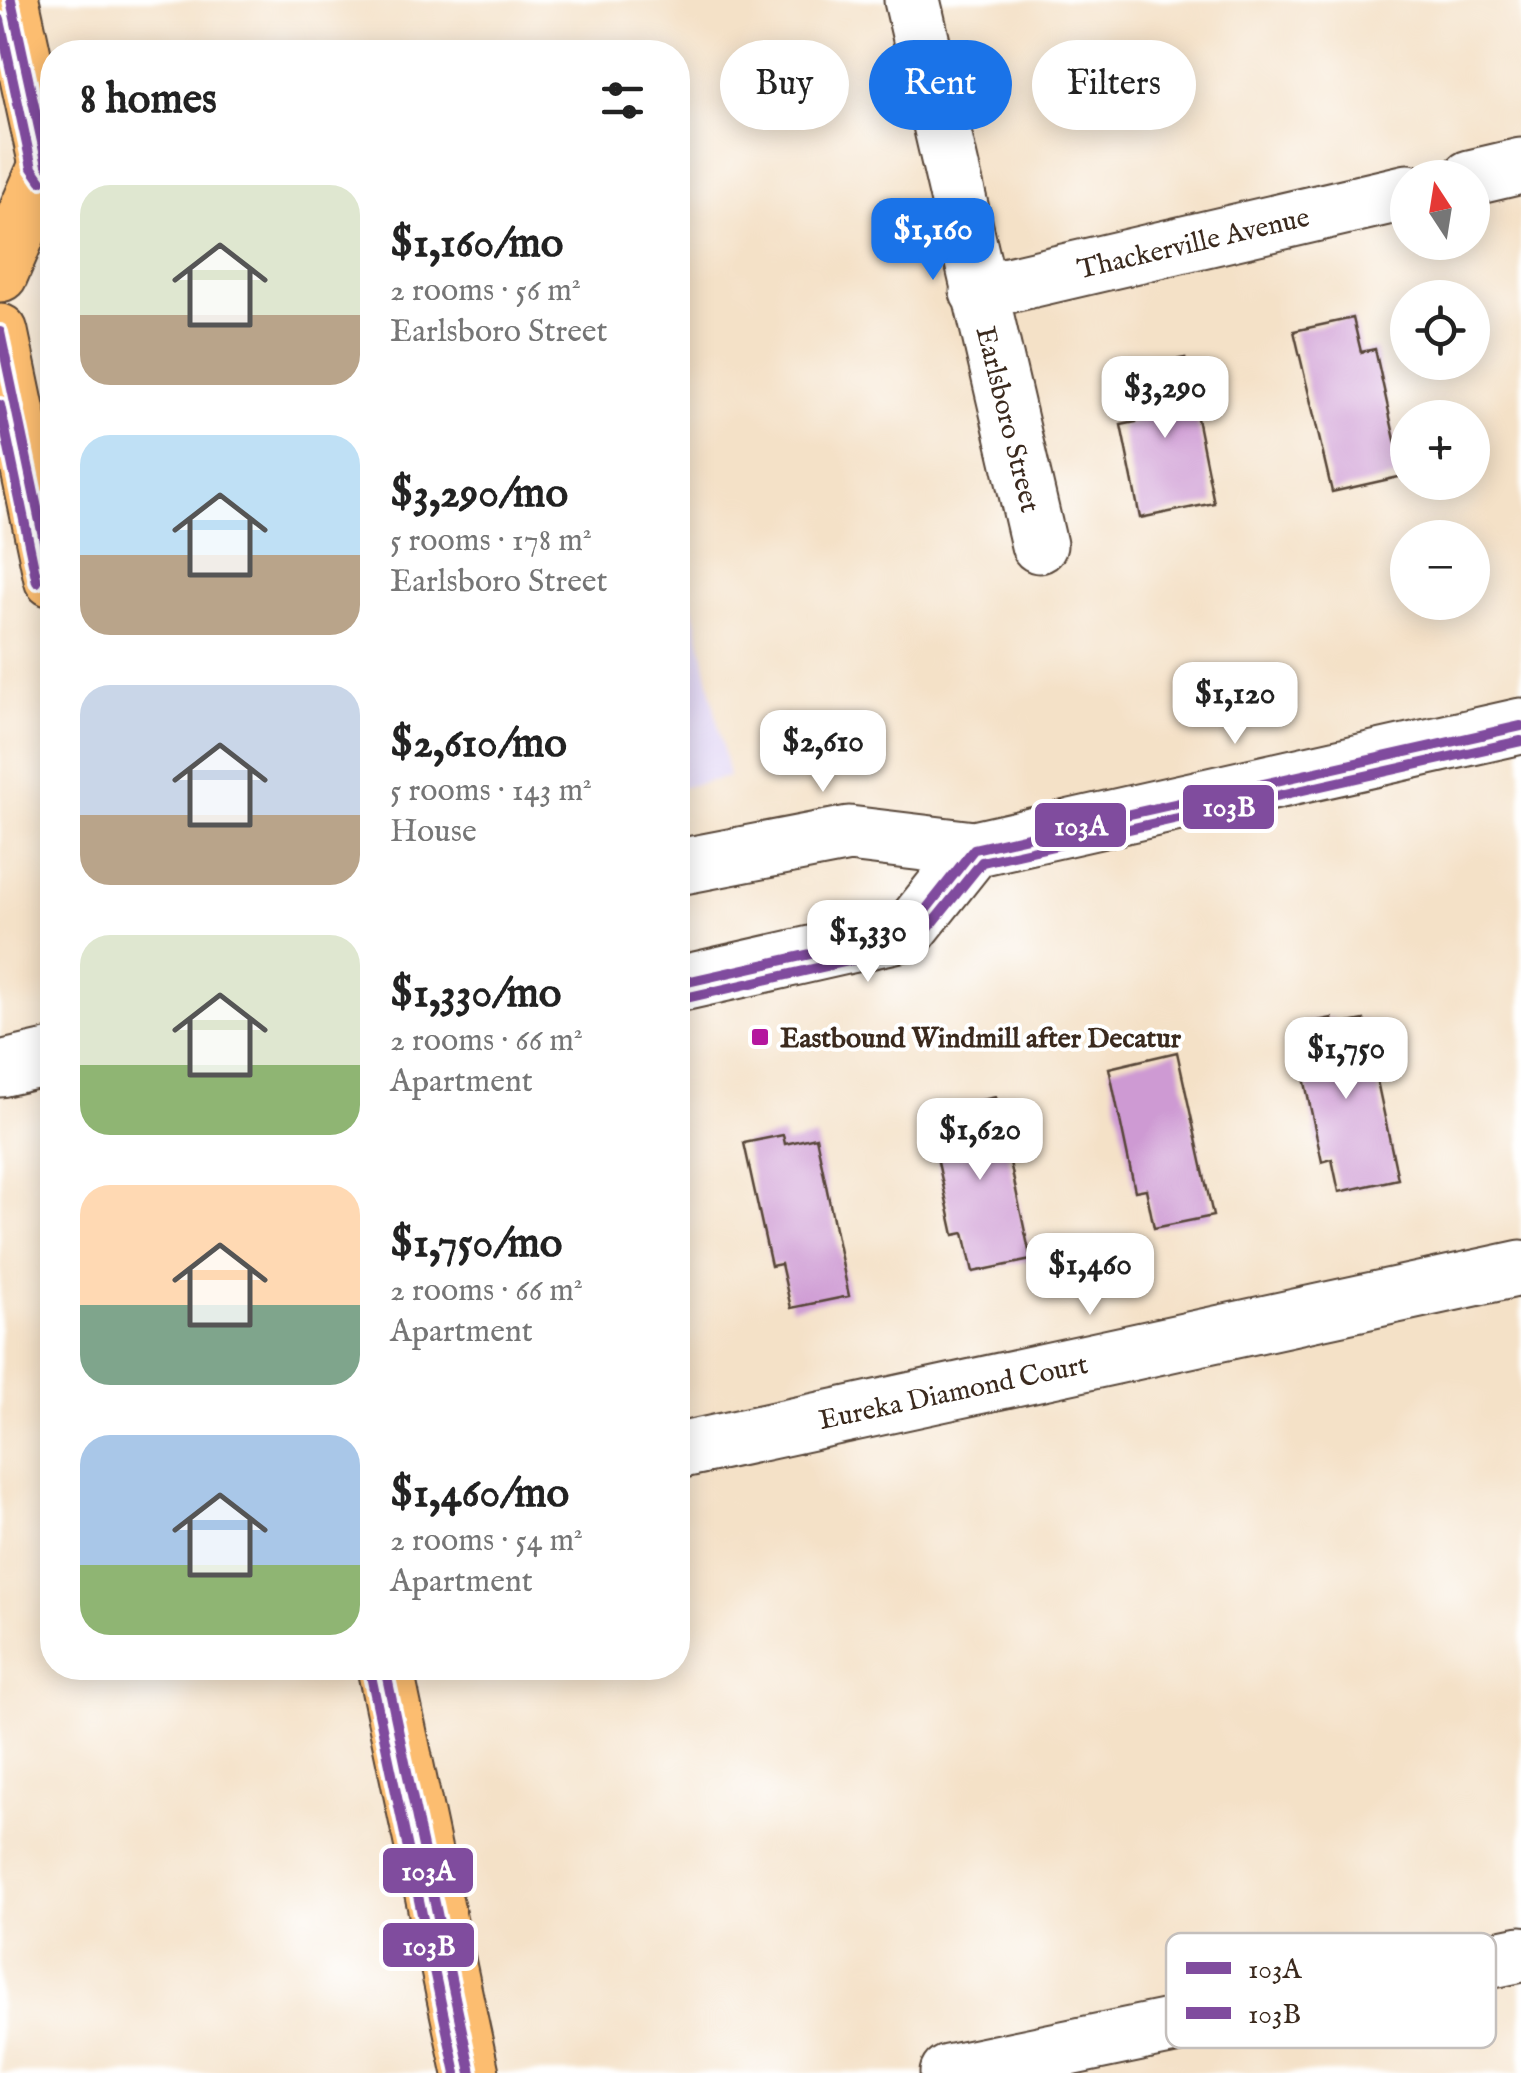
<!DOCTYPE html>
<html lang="en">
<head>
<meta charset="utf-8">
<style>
  :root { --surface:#fff; --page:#f6f6f6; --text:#222; --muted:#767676; --accent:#1a73e8 }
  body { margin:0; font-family:"IM FELL English",serif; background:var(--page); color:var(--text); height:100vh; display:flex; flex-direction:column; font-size:38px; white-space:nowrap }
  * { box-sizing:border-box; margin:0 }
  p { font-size:32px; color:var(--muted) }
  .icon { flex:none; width:55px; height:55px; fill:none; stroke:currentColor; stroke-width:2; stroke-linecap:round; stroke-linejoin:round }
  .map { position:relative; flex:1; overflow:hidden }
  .sheet { position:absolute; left:40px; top:40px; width:650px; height:1640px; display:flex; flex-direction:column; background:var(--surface); border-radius:40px; box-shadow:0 5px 25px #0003 }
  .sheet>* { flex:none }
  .guide { position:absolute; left:720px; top:40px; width:650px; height:90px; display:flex; gap:20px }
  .needle { width:65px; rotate:348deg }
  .buttons { position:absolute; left:1390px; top:160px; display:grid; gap:20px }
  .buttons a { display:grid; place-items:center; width:100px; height:100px; border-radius:50%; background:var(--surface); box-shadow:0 5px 25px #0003; font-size:50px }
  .price { position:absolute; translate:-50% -85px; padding:0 22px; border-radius:20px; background:#fff; color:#222; font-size:32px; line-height:65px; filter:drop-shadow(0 2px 5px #0008) }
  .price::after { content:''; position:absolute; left:50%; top:60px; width:30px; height:22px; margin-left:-15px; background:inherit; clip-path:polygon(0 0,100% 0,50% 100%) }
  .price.on { background:var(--accent); color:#fff }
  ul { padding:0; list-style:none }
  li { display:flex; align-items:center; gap:30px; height:250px; padding:0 40px }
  li span { display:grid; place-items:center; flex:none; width:280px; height:200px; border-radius:30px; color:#555 }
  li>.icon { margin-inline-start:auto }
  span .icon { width:120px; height:120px; fill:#fffc; stroke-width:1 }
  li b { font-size:42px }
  h2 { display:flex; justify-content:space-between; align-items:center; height:120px; padding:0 40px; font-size:42px }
  .chip { padding:0 35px; border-radius:45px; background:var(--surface); box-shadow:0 5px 25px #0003; font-size:35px; line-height:90px }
  .chip.on { background:var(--accent); color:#fff }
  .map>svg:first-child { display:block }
  .built { fill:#e0d4f4 }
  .building { fill:#ce9ad3 }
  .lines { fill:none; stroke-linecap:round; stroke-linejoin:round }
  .minor-casing { stroke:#574537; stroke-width:59 }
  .tertiary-casing { stroke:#574537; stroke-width:59 }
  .primary-casing { stroke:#574537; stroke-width:59 }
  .minor { stroke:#fff; stroke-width:55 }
  .tertiary { stroke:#fff; stroke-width:55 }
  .primary { stroke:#fcbd6f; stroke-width:55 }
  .bus-1-casing { stroke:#fff; stroke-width:18 }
  .bus-2-casing { stroke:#fff; stroke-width:18 }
  .bus-1 { stroke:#804c9e; stroke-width:10 }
  .bus-2 { stroke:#804c9e; stroke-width:10 }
  .poi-dot { fill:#b5179e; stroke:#fff; stroke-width:4 }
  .labels { text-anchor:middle; stroke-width:8; stroke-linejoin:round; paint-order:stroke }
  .street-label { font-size:28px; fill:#3b2a1e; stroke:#fff }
  .poi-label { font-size:28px; font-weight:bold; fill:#3b2a1e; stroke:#fff; text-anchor:start }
  .key { fill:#fff; stroke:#c4bfbc; stroke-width:2.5 }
  .key-label { font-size:28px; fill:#3b2a1e }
  .line-badge { stroke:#fff; stroke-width:4 }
  .badge-label { font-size:28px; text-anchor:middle; font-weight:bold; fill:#fff }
</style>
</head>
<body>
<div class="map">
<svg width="1521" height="2073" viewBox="0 0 1521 2073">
  <rect width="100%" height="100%" fill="#fff"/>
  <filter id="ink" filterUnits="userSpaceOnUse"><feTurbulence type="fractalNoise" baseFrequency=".01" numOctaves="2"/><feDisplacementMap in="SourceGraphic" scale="20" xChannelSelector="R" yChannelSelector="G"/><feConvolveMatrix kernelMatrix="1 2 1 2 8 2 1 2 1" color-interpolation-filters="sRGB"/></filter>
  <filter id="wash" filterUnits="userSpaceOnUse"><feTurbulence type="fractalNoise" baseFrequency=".0048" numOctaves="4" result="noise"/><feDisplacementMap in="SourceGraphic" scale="40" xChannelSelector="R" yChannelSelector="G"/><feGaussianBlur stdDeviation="2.25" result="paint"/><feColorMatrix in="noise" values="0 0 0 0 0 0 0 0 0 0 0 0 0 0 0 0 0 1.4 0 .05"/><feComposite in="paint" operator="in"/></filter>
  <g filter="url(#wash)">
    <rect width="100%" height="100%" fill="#f4e1c7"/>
    <path class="built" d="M678 534 729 777 678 788Z"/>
    <g id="blocks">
      <path class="building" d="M1353 318 1361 352 1375 349 1403 476 1332 492 1294 331Z
        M1185 358 1214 503 1140 518 1121 425 1136 422 1125 370Z
        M1332 1018 1333 1026 1364 1020 1398 1179 1339 1192 1332 1159 1322 1162 1293 1026Z
        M1177 1052 1213 1216 1154 1228 1146 1189 1135 1191 1109 1068Z
        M996 1097 1031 1260 973 1272 964 1233 954 1235 927 1112Z
        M783 1135 785 1144 816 1137 849 1296 791 1308 781 1264 771 1266 744 1143Z"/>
    </g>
  </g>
  <g filter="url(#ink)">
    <use href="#blocks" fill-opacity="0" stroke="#574537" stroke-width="2.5"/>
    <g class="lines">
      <defs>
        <path id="minor" d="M912 0 1039 545
          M1470 178 1521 166
          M978 292 1408 192
          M678 1451 1521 1268
          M948 2073 1521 1954"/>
        <path id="tertiary" d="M678 867 849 834 974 849 1521 726
          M678 984 908 932 974 849
          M0 1069 52 1057"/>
        <path id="primary" d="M11 0 47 165 52 170
          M0 274 47 165
          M0 332 52 579
          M385 1668 471 2073"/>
      </defs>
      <use href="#minor" class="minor-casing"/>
      <use href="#tertiary" class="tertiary-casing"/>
      <use href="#primary" class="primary-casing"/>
      <use href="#minor" class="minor"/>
      <use href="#tertiary" class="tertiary"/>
      <use href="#primary" class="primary"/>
      <defs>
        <path id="bus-1" d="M11 0 47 165 52 170
          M0 332 52 579
          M678 984 908 932 974 849 1521 726
          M385 1668 471 2073"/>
        <path id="bus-2" d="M0 20 32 168 41 181
          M0 405 37 582
          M681 999 914 946 982 862 1521 741
          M370 1671 456 2073"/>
      </defs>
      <use href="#bus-1" class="bus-1-casing"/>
      <use href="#bus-2" class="bus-2-casing"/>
      <use href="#bus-1" class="bus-1"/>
      <use href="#bus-2" class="bus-2"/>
    </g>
  </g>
  <rect class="poi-dot" x="750" y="1027" width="20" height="20" rx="5"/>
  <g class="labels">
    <g class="street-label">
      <text transform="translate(1193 242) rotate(-13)" y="10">Thackerville Avenue</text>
      <text transform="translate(1009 419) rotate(76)" y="10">Earlsboro Street</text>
      <text transform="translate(953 1391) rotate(-12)" y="10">Eureka Diamond Court</text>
    </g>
    <g class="poi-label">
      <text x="780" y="1047">Eastbound Windmill after Decatur</text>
    </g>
  </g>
  <rect x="1166" y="1933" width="330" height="115" rx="15" class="key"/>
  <rect x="1186" y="1962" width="45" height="12" fill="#804c9e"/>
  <rect x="1186" y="2007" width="45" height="12" fill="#804c9e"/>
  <g class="key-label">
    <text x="1248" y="1978">103A</text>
    <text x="1248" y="2023">103B</text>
  </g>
  <g class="line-badge">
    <rect x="1181" y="783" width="95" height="48" rx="10" fill="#804c9e"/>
    <rect x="1033" y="801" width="95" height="48" rx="10" fill="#804c9e"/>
    <rect x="381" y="1846" width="94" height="49" rx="10" fill="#804c9e"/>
    <rect x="381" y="1921" width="95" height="48" rx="10" fill="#804c9e"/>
  </g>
  <g class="badge-label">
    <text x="1229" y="816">103B</text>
    <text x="1081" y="835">103A</text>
    <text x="428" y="1880">103A</text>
    <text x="429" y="1955">103B</text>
  </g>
</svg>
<div class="buttons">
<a><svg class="needle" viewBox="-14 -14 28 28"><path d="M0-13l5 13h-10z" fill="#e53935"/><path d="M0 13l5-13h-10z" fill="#767676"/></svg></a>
<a><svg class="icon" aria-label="locate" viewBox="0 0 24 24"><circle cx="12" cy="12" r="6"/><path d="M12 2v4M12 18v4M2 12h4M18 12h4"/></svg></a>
<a>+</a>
<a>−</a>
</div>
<b class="price on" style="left:933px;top:283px">$1,160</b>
<b class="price" style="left:1165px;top:441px">$3,290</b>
<b class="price" style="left:1235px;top:747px">$1,120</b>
<b class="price" style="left:823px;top:795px">$2,610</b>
<b class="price" style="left:868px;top:985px">$1,330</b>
<b class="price" style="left:1346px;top:1102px">$1,750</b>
<b class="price" style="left:980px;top:1183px">$1,620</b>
<b class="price" style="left:1090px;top:1318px">$1,460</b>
<div class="guide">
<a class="chip">Buy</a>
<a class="chip on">Rent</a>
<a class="chip">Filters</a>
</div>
<section class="sheet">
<h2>8 homes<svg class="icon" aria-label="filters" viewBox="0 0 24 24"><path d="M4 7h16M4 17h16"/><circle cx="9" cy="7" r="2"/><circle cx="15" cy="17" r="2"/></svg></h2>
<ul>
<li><span style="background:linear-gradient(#dfe7d0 65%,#b9a48a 0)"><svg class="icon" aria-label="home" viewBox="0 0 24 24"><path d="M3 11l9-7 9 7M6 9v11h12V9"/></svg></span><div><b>$1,160/mo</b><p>2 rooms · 56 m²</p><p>Earlsboro Street</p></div></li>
<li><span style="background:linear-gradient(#bfe0f5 60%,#b9a48a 0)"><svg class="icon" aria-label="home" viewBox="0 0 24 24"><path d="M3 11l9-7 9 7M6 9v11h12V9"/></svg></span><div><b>$3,290/mo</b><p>5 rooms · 178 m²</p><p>Earlsboro Street</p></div></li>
<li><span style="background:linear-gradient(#c9d6e8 65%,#b9a48a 0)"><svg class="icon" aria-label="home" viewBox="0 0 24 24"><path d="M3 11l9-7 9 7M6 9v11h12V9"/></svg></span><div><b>$2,610/mo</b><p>5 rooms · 143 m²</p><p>House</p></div></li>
<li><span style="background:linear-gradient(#dfe7d0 65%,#8fb573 0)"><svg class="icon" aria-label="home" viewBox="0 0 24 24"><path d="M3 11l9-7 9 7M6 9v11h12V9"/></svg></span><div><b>$1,330/mo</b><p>2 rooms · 66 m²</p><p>Apartment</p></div></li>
<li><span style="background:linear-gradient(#ffd9b3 60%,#7fa58c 0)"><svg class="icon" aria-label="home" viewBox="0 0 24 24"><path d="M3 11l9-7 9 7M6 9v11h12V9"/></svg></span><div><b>$1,750/mo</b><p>2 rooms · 66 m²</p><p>Apartment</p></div></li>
<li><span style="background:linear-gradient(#a9c7e8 65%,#8fb573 0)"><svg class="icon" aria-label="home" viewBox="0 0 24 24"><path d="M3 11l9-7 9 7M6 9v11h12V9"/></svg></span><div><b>$1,460/mo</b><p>2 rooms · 54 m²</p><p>Apartment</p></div></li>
</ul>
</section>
</div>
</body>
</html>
